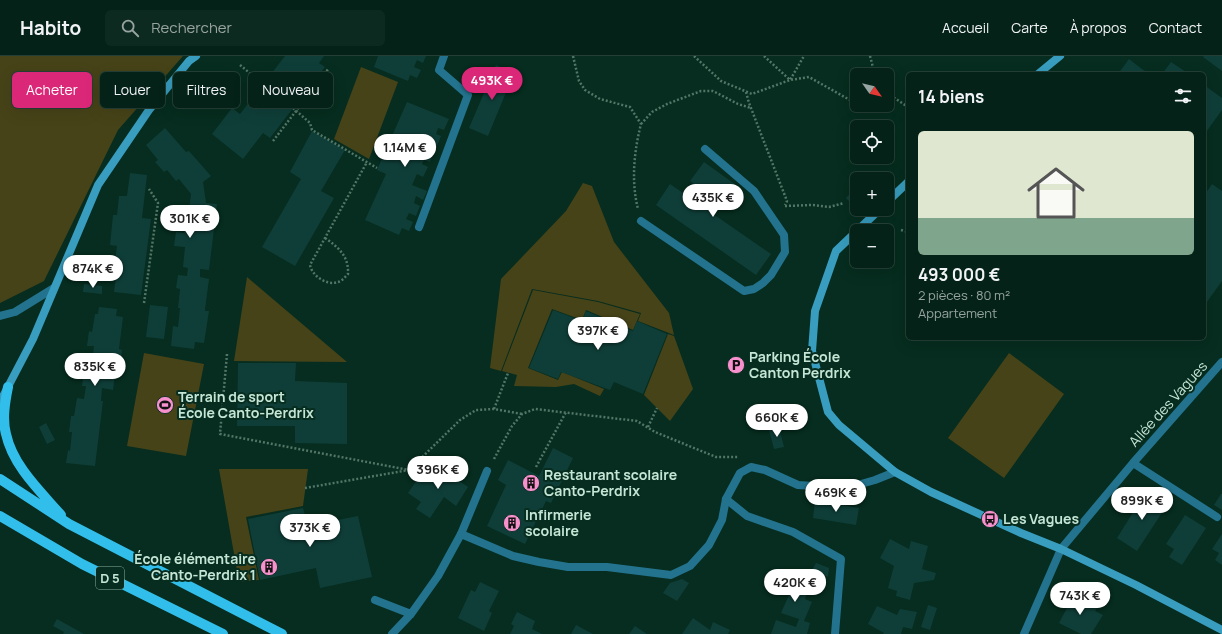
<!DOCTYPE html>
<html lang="fr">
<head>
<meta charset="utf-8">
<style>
  :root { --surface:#042217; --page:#0d2a20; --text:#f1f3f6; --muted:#97a4a1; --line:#253f36; --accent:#db2777 }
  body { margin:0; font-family:Manrope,sans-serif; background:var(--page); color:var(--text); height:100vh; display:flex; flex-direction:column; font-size:15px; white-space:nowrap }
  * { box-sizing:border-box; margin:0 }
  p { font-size:13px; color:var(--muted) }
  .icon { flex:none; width:22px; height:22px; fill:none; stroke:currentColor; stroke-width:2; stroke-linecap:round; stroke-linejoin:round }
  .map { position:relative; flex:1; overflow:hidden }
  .drawer { position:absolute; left:906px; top:16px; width:300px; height:268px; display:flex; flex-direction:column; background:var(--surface); border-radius:6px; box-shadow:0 4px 16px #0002,0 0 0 1px var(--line) }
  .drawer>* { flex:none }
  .banner { position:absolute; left:12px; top:16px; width:380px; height:36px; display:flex; gap:8px }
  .needle { width:26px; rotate:124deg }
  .tools { position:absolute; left:850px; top:12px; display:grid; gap:8px }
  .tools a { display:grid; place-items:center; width:44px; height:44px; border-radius:6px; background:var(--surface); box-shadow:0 4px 16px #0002,0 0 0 1px var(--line); font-size:20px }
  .price { position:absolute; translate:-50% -34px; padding:0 9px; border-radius:14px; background:#fff; color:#222; font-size:13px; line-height:26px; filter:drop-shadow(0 1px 2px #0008) }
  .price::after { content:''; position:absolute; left:50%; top:24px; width:12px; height:9px; margin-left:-6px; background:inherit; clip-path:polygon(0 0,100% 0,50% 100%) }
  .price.active { background:var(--accent); color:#fff }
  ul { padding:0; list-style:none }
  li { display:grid; align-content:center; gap:8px; height:212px; padding:0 12px }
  li span { display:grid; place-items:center; height:124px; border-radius:6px; color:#555 }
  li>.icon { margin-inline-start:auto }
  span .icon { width:72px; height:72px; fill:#fffc; stroke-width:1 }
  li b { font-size:17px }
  h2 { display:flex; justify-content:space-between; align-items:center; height:48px; padding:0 12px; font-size:17px }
  .tag { padding:0 14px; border-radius:6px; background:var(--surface); box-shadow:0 4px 16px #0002,0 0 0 1px var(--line); font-size:14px; line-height:36px }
  .tag.active { background:var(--accent); color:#fff }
  header { display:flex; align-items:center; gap:24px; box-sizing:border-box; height:56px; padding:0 20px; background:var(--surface); border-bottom:1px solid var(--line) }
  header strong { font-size:19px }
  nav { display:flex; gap:22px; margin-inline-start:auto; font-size:14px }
  .search { width:280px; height:36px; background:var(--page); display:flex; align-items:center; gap:10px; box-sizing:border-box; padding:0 14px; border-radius:6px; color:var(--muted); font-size:15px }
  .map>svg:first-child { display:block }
  .green { fill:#474318 }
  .building { fill:#0f3e38 }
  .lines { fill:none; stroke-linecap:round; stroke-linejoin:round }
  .path { stroke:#527668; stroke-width:2.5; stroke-dasharray:2 2; stroke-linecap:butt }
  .lane { stroke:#23738e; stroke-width:8 }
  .street { stroke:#23738e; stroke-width:8 }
  .secondary { stroke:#389dbf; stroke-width:8 }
  .primary { stroke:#32beea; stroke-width:10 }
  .labels { text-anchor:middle; stroke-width:4; stroke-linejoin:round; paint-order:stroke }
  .shield { fill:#062d1f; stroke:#8cae9f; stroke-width:1 }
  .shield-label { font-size:13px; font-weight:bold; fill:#c5e6d6 }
  .poi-label { font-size:14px; font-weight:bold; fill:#c5e6d6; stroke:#062d1f; text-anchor:start }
  .street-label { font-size:14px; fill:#c5e6d6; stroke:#062d1f }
</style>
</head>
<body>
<header>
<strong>Habito</strong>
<div class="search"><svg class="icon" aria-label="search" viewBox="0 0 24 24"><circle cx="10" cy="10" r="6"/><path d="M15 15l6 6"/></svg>Rechercher</div>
<nav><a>Accueil</a><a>Carte</a><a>À propos</a><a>Contact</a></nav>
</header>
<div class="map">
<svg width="1222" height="578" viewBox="0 0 1222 578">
  <rect width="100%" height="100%" fill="#062d1f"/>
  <path class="green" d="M0 0H183L118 74 44 225 0 247Z
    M361 11 398 26 369 103 334 83Z
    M583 127 592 130 614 186 669 257 674 279 638 265 641 257 598 245 532 233 501 315 490 312 501 223 566 155Z
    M247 221 347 306 234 305Z
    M533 234 598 246 640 258 633 274 586 254 582 264 552 253 528 312 558 324 562 316 604 333 600 340 574 328 556 331 514 330 517 319 502 315Z
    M668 278 674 280 693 333 670 365 644 339Z
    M144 297 204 308 186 400 127 390Z
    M1009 297 1064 338 1004 422 948 382Z
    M219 413H308L303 450 246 461 259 524 239 526Z"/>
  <path class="building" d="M285 0H324L319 7 325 11 270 82 263 77 243 103 212 78 232 52 240 58Z
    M378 0H426L423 7 417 4 414 11 421 14 417 22 410 19 408 25 374 11Z
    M1204 0H1222V15L1203 1Z
    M1129 3 1138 10 1149 18H1118Z
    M1171 6 1189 18H1162Z
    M496 9 514 17 488 80 469 72Z
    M1204 29 1222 42V54L1204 79Z
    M407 46 449 63 444 74 438 72 436 78 441 80 437 90 431 87 428 93 434 96 430 106 424 104 422 108 428 111 423 121 417 118 412 129 427 135 423 144 416 140 414 147 420 150 416 160 409 157 406 163 413 166 409 175 402 172 399 179 365 164 386 118 377 114Z
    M165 72 186 96 189 95 211 120 203 126 206 147 217 148 209 214 200 213V221L209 223 205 253V255H209L204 287 195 286 194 293 171 290 173 270 178 271 180 252H178L180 233 176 232 178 219 187 220 188 212 183 211 185 191 174 190 176 176 184 177 185 163H188L191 138 179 123 176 125 167 114 164 116 155 106 158 104 146 89Z
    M312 75 345 94 321 135 334 142 295 210 262 191 301 123 290 116Z
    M704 106 736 129 723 149 714 142 706 153 771 198 756 219 656 149 670 128 699 148 707 137 690 125Z
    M130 117 147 119 142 162 151 163 141 239 114 236 116 219 113 218 117 190 110 189 113 159H117L119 140H127Z
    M1212 128 1222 135V225L1204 250V140Z
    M851 137 855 141 850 146 846 142Z
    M85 204 92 208 85 224 77 221Z
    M84 228 102 230V238L83 236Z
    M150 249 168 251 164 283 146 281Z
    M99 251 117 253 116 260 123 261 119 293 122 294 121 302H117L113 334 102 332 101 345H103L95 410 66 407 68 394 70 395 72 376H69L71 360H74L77 342 84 343 86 330H82L84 316H86L89 299H93L94 290H87L89 275 92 276 95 258H98Z
    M553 254 582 265 586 255 633 275 637 265 667 278 643 338 614 326 610 334 561 316 558 323 529 312Z
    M238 307H296L295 325 347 327V388L295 387V370H237Z
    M46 367 55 384 47 388 39 371Z
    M779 371 784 391 774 393 769 374Z
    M553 392 573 402 551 447 546 445 525 488 487 470 506 429 498 424 508 404 539 420Z
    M445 407 459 416 455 422 468 431 456 450 444 441 430 462 416 453 421 446 408 437 423 415 435 423Z
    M1146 436 1167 449 1137 495 1117 482Z
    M1221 438H1222V454L1214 449Z
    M815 445 859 452 856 469 813 462Z
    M303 452 308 470 358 460 372 521 320 532 316 512 260 524 248 463Z
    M1185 459 1206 472 1182 509 1169 501 1174 493 1166 488Z
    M1222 478V509L1215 504 1219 497 1212 493Z
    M890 483 909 493 911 485 928 490 922 513 936 517 934 524 914 527 910 544 896 540 897 535 888 532 894 510 880 502Z
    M816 507 829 512 828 521 812 514Z
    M786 513 816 527 812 536 808 534 805 543 812 546 804 565 810 567 807 578H771L776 564 796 571 799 563 781 557 789 539 776 531Z
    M682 523 689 527 677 545 663 537 670 527Z
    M480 526 499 535 489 555 492 557 484 575 458 562 471 534 475 536Z
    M1070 537 1097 552 1095 555 1103 559 1091 578H1081L1059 567 1067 552 1063 550Z
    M928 549 937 552 930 574 921 571Z
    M877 550 897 559 900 553 917 556 912 573 903 571 901 578H883L884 577 868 568Z
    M517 556 535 565 532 573 542 578H510L514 570 511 568Z
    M693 562 710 574 713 566 730 574 728 578H682Z
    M57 563 84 578H63L64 576 53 570Z
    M576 569 593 578H571Z
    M635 570 647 578H629Z"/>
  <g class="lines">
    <path class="path" d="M573 0 579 25 585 34 600 43 630 51 641 68C634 95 631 126 638 153
      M694 0 721 25 752 38 790 24 809 21 857 48
      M764 0 790 24 804 0
      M870 0 875 19
      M240 9 263 28
      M746 36 749 47 787 145 785 149
      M887 37 908 51
      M293 52 310 67 312 74 377 112
      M641 68 652 56 667 48 701 35H713L738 48 751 52
      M273 85 329 12
      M785 150 812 149 829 151 844 147
      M901 174 908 176
      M325 182C338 191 349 200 348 218 345 221 342 225 338 226 327 230 312 220 310 209L367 106
      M144 247 158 147 149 133
      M227 298 220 378 409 414
      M494 353 508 317
      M648 371 657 352
      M494 403 512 370 522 358 535 353 637 365 655 376 716 401H738
      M536 411 566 356
      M305 432 409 414 460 364 476 354 494 353 522 358"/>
    <path class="lane" d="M641 165 744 235 754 233 763 227 771 219 785 196 784 179 754 135 705 93
      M419 171 468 39 439 14 444 0
      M726 443 747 460 793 476 841 503 835 578
      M461 478 487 415"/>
    <path class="street" d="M0 260 15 256 54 232
      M1133 407 1217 461
      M375 544 411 558
      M392 578 411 558 438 520 461 478 513 500 539 506 568 511H607L671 519 690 510 709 489 722 464 726 443 740 417 751 411 765 414 798 429 847 432 875 424 895 416
      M1024 578 1061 493 1133 407 1222 306"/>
    <path class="secondary" d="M1038 18 1060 0
      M887 146 908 126
      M857 175 836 195 815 255 812 295 828 356 839 369 895 416 931 436 1021 477 1061 493 1136 529 1222 574
      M857 175 880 153
      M0 346 33 283 98 129 149 54 189 5 196 0"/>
    <path class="primary" d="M8 331C5 346 2 363 6 378 13 410 40 435 61 459
      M0 423 69 468 282 578
      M0 460 82 508 223 578"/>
  </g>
  <defs>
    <symbol id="parking-disc" viewBox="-11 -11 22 22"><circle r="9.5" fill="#f790cd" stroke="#062d1f"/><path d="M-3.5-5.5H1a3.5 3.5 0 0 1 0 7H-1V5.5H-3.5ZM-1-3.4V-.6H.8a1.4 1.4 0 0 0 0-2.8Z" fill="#111"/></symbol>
    <symbol id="stadium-disc" viewBox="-11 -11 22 22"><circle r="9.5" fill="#f790cd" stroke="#062d1f"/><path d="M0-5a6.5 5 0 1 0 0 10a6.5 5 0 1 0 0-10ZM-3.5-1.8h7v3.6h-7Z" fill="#111"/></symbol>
    <symbol id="building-disc" viewBox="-11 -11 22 22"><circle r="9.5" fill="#f790cd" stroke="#062d1f"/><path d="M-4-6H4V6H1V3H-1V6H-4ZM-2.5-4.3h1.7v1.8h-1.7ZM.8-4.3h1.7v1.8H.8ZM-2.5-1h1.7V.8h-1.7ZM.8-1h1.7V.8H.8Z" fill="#111"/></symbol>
    <symbol id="bus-disc" viewBox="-11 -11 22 22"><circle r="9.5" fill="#f790cd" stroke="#062d1f"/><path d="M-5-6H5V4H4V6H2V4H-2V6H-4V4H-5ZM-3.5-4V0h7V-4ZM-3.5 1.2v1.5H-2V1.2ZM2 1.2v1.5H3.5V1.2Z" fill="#111"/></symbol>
  </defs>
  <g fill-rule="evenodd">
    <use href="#parking-disc" x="726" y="299" width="20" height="20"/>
    <use href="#stadium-disc" x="155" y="339" width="20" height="20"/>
    <use href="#building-disc" x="521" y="417" width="20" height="20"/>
    <use href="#bus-disc" x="980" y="453" width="20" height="20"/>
    <use href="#building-disc" x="502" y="457" width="20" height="20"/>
    <use href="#building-disc" x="259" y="501" width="20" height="20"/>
  </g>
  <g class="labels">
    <rect class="shield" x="96" y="511" width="28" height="22" rx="3"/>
    <g class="shield-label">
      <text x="110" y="527">D 5</text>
    </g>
    <g class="poi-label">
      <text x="749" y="306">Parking École<tspan x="749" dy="16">Canton Perdrix</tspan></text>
      <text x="178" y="346">Terrain de sport<tspan x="178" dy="16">École Canto-Perdrix</tspan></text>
      <text x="544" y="424">Restaurant scolaire<tspan x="544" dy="16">Canto-Perdrix</tspan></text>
      <text x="525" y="464">Infirmerie<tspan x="525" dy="16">scolaire</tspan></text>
      <text x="1003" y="468">Les Vagues</text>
      <text x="256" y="508" text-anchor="end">École élémentaire<tspan x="256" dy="16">Canto-Perdrix 1</tspan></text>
    </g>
    <g class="street-label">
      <text transform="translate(1168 348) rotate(-48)" y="5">Allée des Vagues</text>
    </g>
  </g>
</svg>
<div class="tools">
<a><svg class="needle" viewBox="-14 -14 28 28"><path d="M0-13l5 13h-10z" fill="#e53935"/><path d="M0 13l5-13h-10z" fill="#97a4a1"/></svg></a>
<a><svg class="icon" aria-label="locate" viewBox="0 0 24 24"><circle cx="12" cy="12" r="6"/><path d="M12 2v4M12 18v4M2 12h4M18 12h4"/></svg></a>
<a>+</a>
<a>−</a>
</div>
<b class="price active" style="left:492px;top:45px">493K €</b>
<b class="price" style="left:405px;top:112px">1.14M €</b>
<b class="price" style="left:713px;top:162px">435K €</b>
<b class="price" style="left:190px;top:183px">301K €</b>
<b class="price" style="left:93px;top:233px">874K €</b>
<b class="price" style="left:598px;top:295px">397K €</b>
<b class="price" style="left:95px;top:331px">835K €</b>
<b class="price" style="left:777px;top:382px">660K €</b>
<b class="price" style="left:438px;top:434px">396K €</b>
<b class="price" style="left:836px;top:457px">469K €</b>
<b class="price" style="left:1142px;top:465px">899K €</b>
<b class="price" style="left:310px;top:492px">373K €</b>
<b class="price" style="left:795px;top:547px">420K €</b>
<b class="price" style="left:1080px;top:560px">743K €</b>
<div class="banner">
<a class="tag active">Acheter</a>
<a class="tag">Louer</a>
<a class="tag">Filtres</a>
<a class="tag">Nouveau</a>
</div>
<section class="drawer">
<h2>14 biens<svg class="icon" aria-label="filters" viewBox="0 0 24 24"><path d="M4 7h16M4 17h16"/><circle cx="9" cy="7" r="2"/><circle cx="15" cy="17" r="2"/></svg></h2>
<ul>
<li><span style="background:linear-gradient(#dfe7d0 70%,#7fa58c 0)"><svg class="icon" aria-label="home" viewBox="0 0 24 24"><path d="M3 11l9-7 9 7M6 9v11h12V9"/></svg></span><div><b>493 000 €</b><p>2 pièces · 80 m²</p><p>Appartement</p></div></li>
</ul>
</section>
</div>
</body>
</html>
